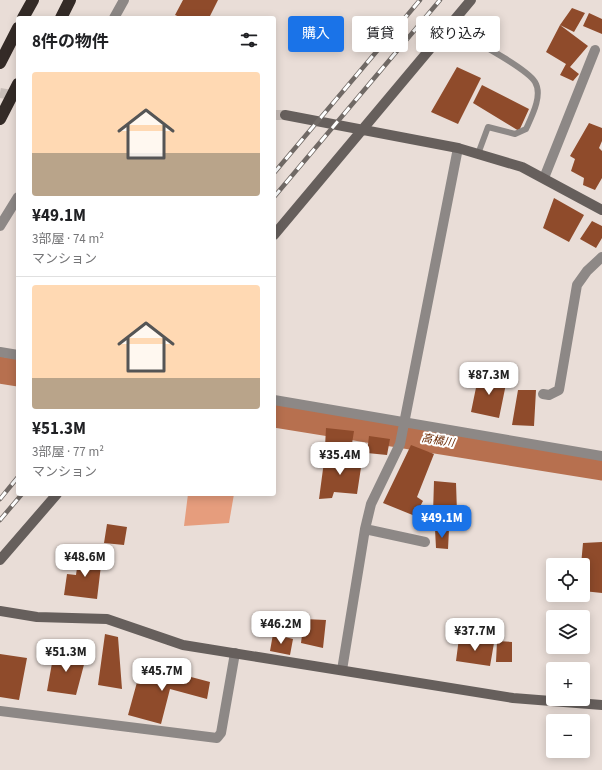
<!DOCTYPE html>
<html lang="ja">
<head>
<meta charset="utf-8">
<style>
  :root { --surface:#fff; --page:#f6f6f6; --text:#202124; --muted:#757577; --line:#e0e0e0; --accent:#1a73e8 }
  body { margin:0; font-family:"Source Sans 3","Noto Sans JP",sans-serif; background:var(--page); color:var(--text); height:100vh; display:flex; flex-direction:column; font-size:15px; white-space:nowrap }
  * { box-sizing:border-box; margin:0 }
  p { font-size:13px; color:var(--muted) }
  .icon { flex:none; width:22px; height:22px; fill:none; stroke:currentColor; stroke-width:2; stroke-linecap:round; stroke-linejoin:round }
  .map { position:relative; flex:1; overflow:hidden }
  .details { position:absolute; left:16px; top:16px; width:260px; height:480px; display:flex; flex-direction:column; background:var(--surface); border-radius:4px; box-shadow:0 2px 10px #0003 }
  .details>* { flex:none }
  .top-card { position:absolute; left:288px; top:16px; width:254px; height:36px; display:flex; gap:8px }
  .buttons { position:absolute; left:546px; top:558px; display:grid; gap:8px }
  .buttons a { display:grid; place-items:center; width:44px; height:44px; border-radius:4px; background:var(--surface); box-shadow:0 2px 10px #0003; font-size:20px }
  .price { position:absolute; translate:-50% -34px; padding:0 9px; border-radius:8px; background:#fff; color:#222; font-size:13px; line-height:26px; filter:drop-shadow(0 1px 2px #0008) }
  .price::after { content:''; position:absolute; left:50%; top:24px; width:12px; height:9px; margin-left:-6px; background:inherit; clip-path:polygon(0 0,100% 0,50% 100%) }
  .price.on { background:var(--accent); color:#fff }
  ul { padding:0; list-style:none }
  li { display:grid; align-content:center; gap:8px; height:212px; padding:0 16px }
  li+li { border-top:1px solid var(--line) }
  li span { display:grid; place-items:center; height:124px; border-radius:4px; color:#555 }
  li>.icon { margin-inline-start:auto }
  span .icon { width:72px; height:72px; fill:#fffc; stroke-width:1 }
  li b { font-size:17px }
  h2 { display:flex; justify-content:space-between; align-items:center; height:48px; padding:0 16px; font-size:17px }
  .pill { padding:0 14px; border-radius:4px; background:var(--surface); box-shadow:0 2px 10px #0003; font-size:14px; line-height:36px }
  .pill.on { background:var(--accent); color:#fff }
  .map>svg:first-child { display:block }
  .green { fill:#e69d7d }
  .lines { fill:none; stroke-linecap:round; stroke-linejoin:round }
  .river { stroke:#b7704f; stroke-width:27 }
  .building { fill:#8f4b2b }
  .secondary-tunnel { stroke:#c8beb8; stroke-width:10; stroke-dasharray:10 5; stroke-linecap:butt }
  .lane { stroke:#8d8886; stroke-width:6 }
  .street { stroke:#8d8886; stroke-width:10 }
  .secondary { stroke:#665f5c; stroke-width:10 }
  .highway { stroke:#342b27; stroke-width:12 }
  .rail-casing { stroke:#706965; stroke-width:4.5 }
  .rail { stroke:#fff; stroke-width:3; stroke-dasharray:9; stroke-linecap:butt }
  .labels { text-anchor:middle; stroke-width:4; stroke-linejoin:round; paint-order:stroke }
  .water-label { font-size:11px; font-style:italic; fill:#6a2700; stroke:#fff }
</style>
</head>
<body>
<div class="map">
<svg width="602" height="770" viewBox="0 0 602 770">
  <rect width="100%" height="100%" fill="#e9ddd7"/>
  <path class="green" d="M188 494H234L229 523 184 526Z"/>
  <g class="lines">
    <path class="river" d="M0 370 18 373
      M274 414 602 467"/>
  </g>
  <path class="building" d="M183 0H218L209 18H182L175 15Z
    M572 8 585 13 574 32 560 25Z
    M589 13 602 19V34L583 26Z
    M560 25 588 46 570 67 579 74 573 81 560 75 566 64 546 52Z
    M457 67 481 78 458 124 431 112Z
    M482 85 529 109 519 131 473 103Z
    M589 123 602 128V141L599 148 602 151V178L595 190 583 185 584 178 571 171 575 159 570 156Z
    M554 198 584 215 569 242 543 228Z
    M592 221 602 226V238L596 248 580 239Z
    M479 373 507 379 499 418 471 412Z
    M518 390H536L534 426 512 425Z
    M326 428 354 431 351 450 325 447Z
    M369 436 390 439 387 455 367 453Z
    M411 445 434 454 417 497 423 501 415 516 383 503Z
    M325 454 362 461 357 494 334 492 332 498 319 499Z
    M434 481 456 483 457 512 433 514Z
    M107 524 127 527 124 545 104 543Z
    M435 529H449L448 549 436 548Z
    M602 542V593L583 591V565H581L583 543Z
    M79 554 102 557 97 599 64 595 67 574 76 575Z
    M304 619 326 620 323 648 301 643Z
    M105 634 118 637 122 689 98 685Z
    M273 634 293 639 290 655 270 651Z
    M459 638 494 643 490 666 456 661Z
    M497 641 512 642V662H496Z
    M54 652 86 657 76 695 47 691Z
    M0 654 27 658 19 700 0 697Z
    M142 664 210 682 207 699 170 689 161 724 128 715Z"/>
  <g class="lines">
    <path class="secondary-tunnel" d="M0 93 18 96
      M274 115H285"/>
    <path class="lane" d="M449 27C467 37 526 67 535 82 543 95 532 116 526 129L515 134 488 127 478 154"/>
    <path class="street" d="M114 18 124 0
      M544 178 595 50
      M0 226 18 197
      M0 352 18 355
      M543 394 549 395 559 390 577 285 587 271 602 257
      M274 400 602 456
      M365 529 371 504 400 444 458 148
      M342 670 365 529 425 542
      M0 711 217 738 221 733 235 653"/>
    <path class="secondary" d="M285 115 458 148 522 167 602 210
      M274 235 471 0
      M0 560 57 494
      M0 611 37 617 107 619 183 645 513 698 602 705"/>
    <path class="highway" d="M23 18 33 0
      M61 18 70 0
      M0 63 18 28
      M0 119 18 84"/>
    <defs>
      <path id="rail" d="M274 173 420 0
        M274 197 440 0
        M0 499 18 477
        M0 520 22 494"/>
    </defs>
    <use href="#rail" class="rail-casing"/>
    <use href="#rail" class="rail"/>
  </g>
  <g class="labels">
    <g class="water-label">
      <text transform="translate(438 440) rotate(9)" y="4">高橋川</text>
    </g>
  </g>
</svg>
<div class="buttons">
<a><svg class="icon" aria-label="locate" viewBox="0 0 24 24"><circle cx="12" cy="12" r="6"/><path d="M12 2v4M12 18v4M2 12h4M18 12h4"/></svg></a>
<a><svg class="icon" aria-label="layers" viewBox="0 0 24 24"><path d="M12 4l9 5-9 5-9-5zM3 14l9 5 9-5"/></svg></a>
<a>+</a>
<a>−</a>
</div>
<b class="price" style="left:489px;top:396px">¥87.3M</b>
<b class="price" style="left:340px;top:476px">¥35.4M</b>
<b class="price on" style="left:442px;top:539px">¥49.1M</b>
<b class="price" style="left:85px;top:578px">¥48.6M</b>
<b class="price" style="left:281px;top:645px">¥46.2M</b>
<b class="price" style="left:475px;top:652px">¥37.7M</b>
<b class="price" style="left:66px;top:673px">¥51.3M</b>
<b class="price" style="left:162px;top:692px">¥45.7M</b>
<div class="top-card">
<a class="pill on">購入</a>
<a class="pill">賃貸</a>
<a class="pill">絞り込み</a>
</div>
<section class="details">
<h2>8件の物件<svg class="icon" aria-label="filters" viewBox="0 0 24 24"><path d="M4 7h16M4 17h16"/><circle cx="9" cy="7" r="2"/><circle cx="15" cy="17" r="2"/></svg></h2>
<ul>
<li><span style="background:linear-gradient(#ffd9b3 65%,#b9a48a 0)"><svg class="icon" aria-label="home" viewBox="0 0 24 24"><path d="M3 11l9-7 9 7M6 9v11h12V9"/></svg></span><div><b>¥49.1M</b><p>3部屋 · 74 m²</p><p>マンション</p></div></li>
<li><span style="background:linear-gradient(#ffd9b3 75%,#b9a48a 0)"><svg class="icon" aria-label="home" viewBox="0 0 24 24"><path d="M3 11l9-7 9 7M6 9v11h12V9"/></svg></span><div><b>¥51.3M</b><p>3部屋 · 77 m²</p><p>マンション</p></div></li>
</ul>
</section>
</div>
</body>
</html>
